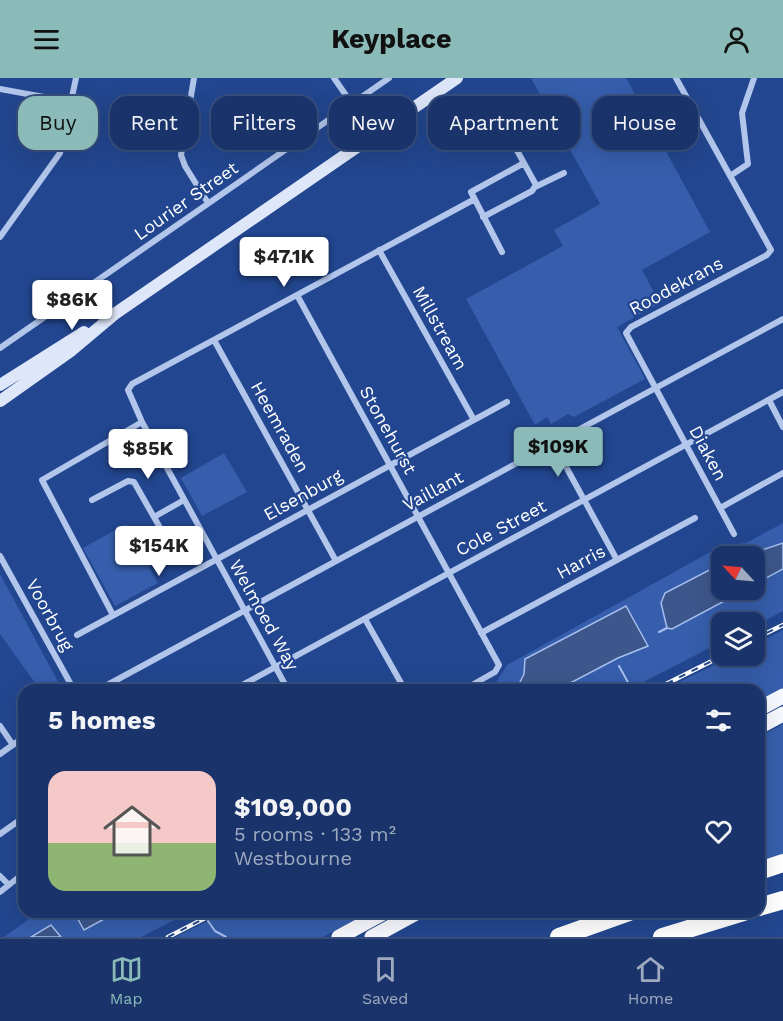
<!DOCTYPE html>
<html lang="en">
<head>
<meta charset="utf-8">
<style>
  :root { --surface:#1a346b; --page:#273f73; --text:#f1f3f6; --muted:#9faac1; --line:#384f7e; --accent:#8bbbb9 }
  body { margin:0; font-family:"Work Sans",sans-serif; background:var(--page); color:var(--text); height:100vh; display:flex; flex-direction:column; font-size:22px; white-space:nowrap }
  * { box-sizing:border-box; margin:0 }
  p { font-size:20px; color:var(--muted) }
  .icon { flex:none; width:33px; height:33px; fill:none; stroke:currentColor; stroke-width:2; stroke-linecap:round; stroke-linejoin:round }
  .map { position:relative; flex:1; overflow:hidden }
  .side { position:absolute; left:18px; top:606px; width:747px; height:234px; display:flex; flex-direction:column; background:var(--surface); border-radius:18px; box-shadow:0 6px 24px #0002,0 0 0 2px var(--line) }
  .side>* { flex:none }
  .banner { position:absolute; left:18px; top:18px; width:747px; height:54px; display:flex; gap:12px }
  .needle { width:39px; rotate:296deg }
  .tools { position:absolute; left:711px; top:468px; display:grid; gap:12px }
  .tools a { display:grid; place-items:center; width:54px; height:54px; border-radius:12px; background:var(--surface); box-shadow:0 6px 24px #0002,0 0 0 2px var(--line); font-size:30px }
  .price { position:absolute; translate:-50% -51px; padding:0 14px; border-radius:6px; background:#fff; color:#222; font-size:20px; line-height:39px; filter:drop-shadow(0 2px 3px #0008) }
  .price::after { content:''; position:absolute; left:50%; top:36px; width:18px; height:14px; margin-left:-9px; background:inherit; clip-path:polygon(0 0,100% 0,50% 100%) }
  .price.current { background:var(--accent); color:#111 }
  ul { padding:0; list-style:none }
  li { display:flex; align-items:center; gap:18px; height:150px; padding:0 30px }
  li span { display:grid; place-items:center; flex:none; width:168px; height:120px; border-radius:18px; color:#555 }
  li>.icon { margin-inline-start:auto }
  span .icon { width:72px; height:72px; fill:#fffc; stroke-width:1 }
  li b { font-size:26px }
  h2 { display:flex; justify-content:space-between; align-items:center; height:72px; padding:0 30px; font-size:26px }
  .chip { padding:0 21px; border-radius:18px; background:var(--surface); box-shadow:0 6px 24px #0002,0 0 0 2px var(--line); font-size:21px; line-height:54px }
  .chip.current { background:var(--accent); color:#111 }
  header { display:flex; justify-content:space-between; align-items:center; height:78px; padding:0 30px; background:var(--accent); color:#111; font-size:27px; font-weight:700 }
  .menu { display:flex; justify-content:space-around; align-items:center; height:84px; border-top:2px solid var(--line); background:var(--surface); font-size:16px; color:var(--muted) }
  .menu a { display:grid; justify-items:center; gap:3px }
  .menu .current { color:var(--accent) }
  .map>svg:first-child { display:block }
  .green { fill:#365eac }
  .water { fill:#3d568b; stroke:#a6bfed; stroke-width:1.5 }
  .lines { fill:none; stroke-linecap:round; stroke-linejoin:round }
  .stream { stroke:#a6bfed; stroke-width:2 }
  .minor { stroke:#b2c6ec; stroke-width:6 }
  .secondary { stroke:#dee6f9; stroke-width:12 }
  .primary { stroke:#f7f9ff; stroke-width:15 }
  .motorway { stroke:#fff; stroke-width:18 }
  .rail-casing { stroke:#fff; stroke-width:4.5 }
  .rail { stroke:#22468f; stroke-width:2; stroke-dasharray:7; stroke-linecap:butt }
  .labels { text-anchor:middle; stroke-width:4.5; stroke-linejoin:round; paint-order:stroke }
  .street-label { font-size:18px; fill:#fff; stroke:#22468f }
</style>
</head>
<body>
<header><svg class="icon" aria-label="menu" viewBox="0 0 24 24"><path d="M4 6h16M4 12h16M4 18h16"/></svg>Keyplace<svg class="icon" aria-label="person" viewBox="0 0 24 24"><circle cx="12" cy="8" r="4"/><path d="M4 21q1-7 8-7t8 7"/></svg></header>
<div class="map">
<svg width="783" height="859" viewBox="0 0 783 859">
  <rect width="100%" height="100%" fill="#22468f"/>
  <path class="green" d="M531 0H626L710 154 642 192 660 225 617 249 645 301 574 339 568 336 551 346 547 339 535 347 466 221 563 168 554 152 600 126Z
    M224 375 247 414 202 438 181 400Z
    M783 445V465L744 478H722L721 486 666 515 661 525 667 550 672 551 745 512H754L755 506 783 491V533L755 548 754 544H722L721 564 628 612H557L618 580 648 568 626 528C603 539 519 589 516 612H500L496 604 507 587 721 468 746 465Z
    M126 446 158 505 115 528 83 470Z
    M0 496 62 611 61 612H40L0 556Z
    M783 552V610L759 623V612H663L732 578H754L755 566Z
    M783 646V777L759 784V659Z
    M39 834H74L84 852 117 834H190L141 859H61L51 847 31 859H4Z
    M225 834H369L323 859H176Z"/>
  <path class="water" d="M783 465V491L755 506 754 478H744Z
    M721 486 722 512H745L672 551 667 550 661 525 665 515Z
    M626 528 648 568 618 580 557 612H516L524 596 525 581Z
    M74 834H117L84 852Z
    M51 847 61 859H31Z"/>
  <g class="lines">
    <path class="stream" d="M659 554 667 550
      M619 588 630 608
      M208 843 215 853 226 859"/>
    <path class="minor" d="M194 0 181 77 185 88 208 125
      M334 0 352 26
      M676 0 771 172 767 177 631 249 626 255 734 456
      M0 11 71 24
      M730 98 748 86 742 35 754 0
      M535 109 564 95
      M483 139 532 113 536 107 491 25
      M0 159 60 75 76 0
      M379 172 474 342
      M502 174 471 114 524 85
      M297 217 499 587 495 594 463 612
      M214 262 336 483
      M0 270 389 0
      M769 322 783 349
      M553 365 617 482
      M92 422 128 403 134 404 171 469
      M720 430 783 395
      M154 439 184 422
      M0 478 74 612
      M113 537 42 402 142 344
      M365 541 405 612
      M481 555 695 440
      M77 557 507 324
      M98 612 783 241
      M233 612 783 314
      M288 612 142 344 128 312 132 306 473 122
      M0 648 13 667
      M0 676 24 659
      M0 756 24 739
      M0 798 9 807
      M0 814 24 795"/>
    <path class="secondary" d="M0 307 84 254
      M0 323 72 272 116 235 457 0"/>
    <path class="primary" d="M759 631 783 618
      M759 649 783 636
      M339 859 385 834
      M372 859 418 834"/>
    <path class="motorway" d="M759 793 783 785
      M759 829 783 822
      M559 859 629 834
      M662 859 744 834"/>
    <defs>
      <path id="rail" d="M754 561 783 547
        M654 612 722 578
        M168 859 217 834"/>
    </defs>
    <use href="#rail" class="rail-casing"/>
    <use href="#rail" class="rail"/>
  </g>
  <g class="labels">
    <g class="street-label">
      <text transform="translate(186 123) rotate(-35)" y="6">Lourier Street</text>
      <text transform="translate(676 208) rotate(-28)" y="6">Roodekrans</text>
      <text transform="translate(440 250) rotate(61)" y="6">Millstream</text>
      <text transform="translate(280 349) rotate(61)" y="6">Heemraden</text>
      <text transform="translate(388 352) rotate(61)" y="6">Stonehurst</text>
      <text transform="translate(708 375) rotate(62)" y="6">Diaken</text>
      <text transform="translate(433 413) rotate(-28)" y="6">Vaillant</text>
      <text transform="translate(303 417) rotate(-29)" y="6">Elsenburg</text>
      <text transform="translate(501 450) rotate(-28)" y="6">Cole Street</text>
      <text transform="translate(581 484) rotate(-28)" y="6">Harris</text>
      <text transform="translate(50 537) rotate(61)" y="6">Voorbrug</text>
      <text transform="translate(264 537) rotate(61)" y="6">Welmoed Way</text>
    </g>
  </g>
</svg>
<div class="tools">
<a><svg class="needle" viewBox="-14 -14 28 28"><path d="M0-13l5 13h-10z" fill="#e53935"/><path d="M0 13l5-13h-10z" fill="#9faac1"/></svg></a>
<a><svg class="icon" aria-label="layers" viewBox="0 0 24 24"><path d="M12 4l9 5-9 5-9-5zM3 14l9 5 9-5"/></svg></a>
</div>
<b class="price" style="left:284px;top:210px">$47.1K</b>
<b class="price" style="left:72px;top:253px">$86K</b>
<b class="price current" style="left:558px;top:400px">$109K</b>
<b class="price" style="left:148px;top:402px">$85K</b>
<b class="price" style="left:159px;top:499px">$154K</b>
<div class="banner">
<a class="chip current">Buy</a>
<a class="chip">Rent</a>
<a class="chip">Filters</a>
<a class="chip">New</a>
<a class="chip">Apartment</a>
<a class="chip">House</a>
</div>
<section class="side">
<h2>5 homes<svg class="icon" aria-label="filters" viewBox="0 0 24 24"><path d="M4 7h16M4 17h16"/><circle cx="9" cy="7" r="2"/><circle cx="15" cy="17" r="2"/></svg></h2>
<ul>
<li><span style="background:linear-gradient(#f6c9c9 60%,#8fb573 0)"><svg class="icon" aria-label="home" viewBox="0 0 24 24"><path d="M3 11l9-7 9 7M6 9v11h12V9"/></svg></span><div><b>$109,000</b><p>5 rooms · 133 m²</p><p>Westbourne</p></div><svg class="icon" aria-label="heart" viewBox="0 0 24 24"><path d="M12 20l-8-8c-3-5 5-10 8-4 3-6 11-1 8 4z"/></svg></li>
</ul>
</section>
</div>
<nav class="menu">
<a class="current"><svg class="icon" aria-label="map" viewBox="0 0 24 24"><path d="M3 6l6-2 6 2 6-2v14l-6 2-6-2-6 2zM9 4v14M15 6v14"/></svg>Map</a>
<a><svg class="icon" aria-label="saved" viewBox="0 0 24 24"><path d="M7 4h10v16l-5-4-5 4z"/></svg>Saved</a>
<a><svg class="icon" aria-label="home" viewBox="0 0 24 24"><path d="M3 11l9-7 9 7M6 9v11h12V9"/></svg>Home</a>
</nav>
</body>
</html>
